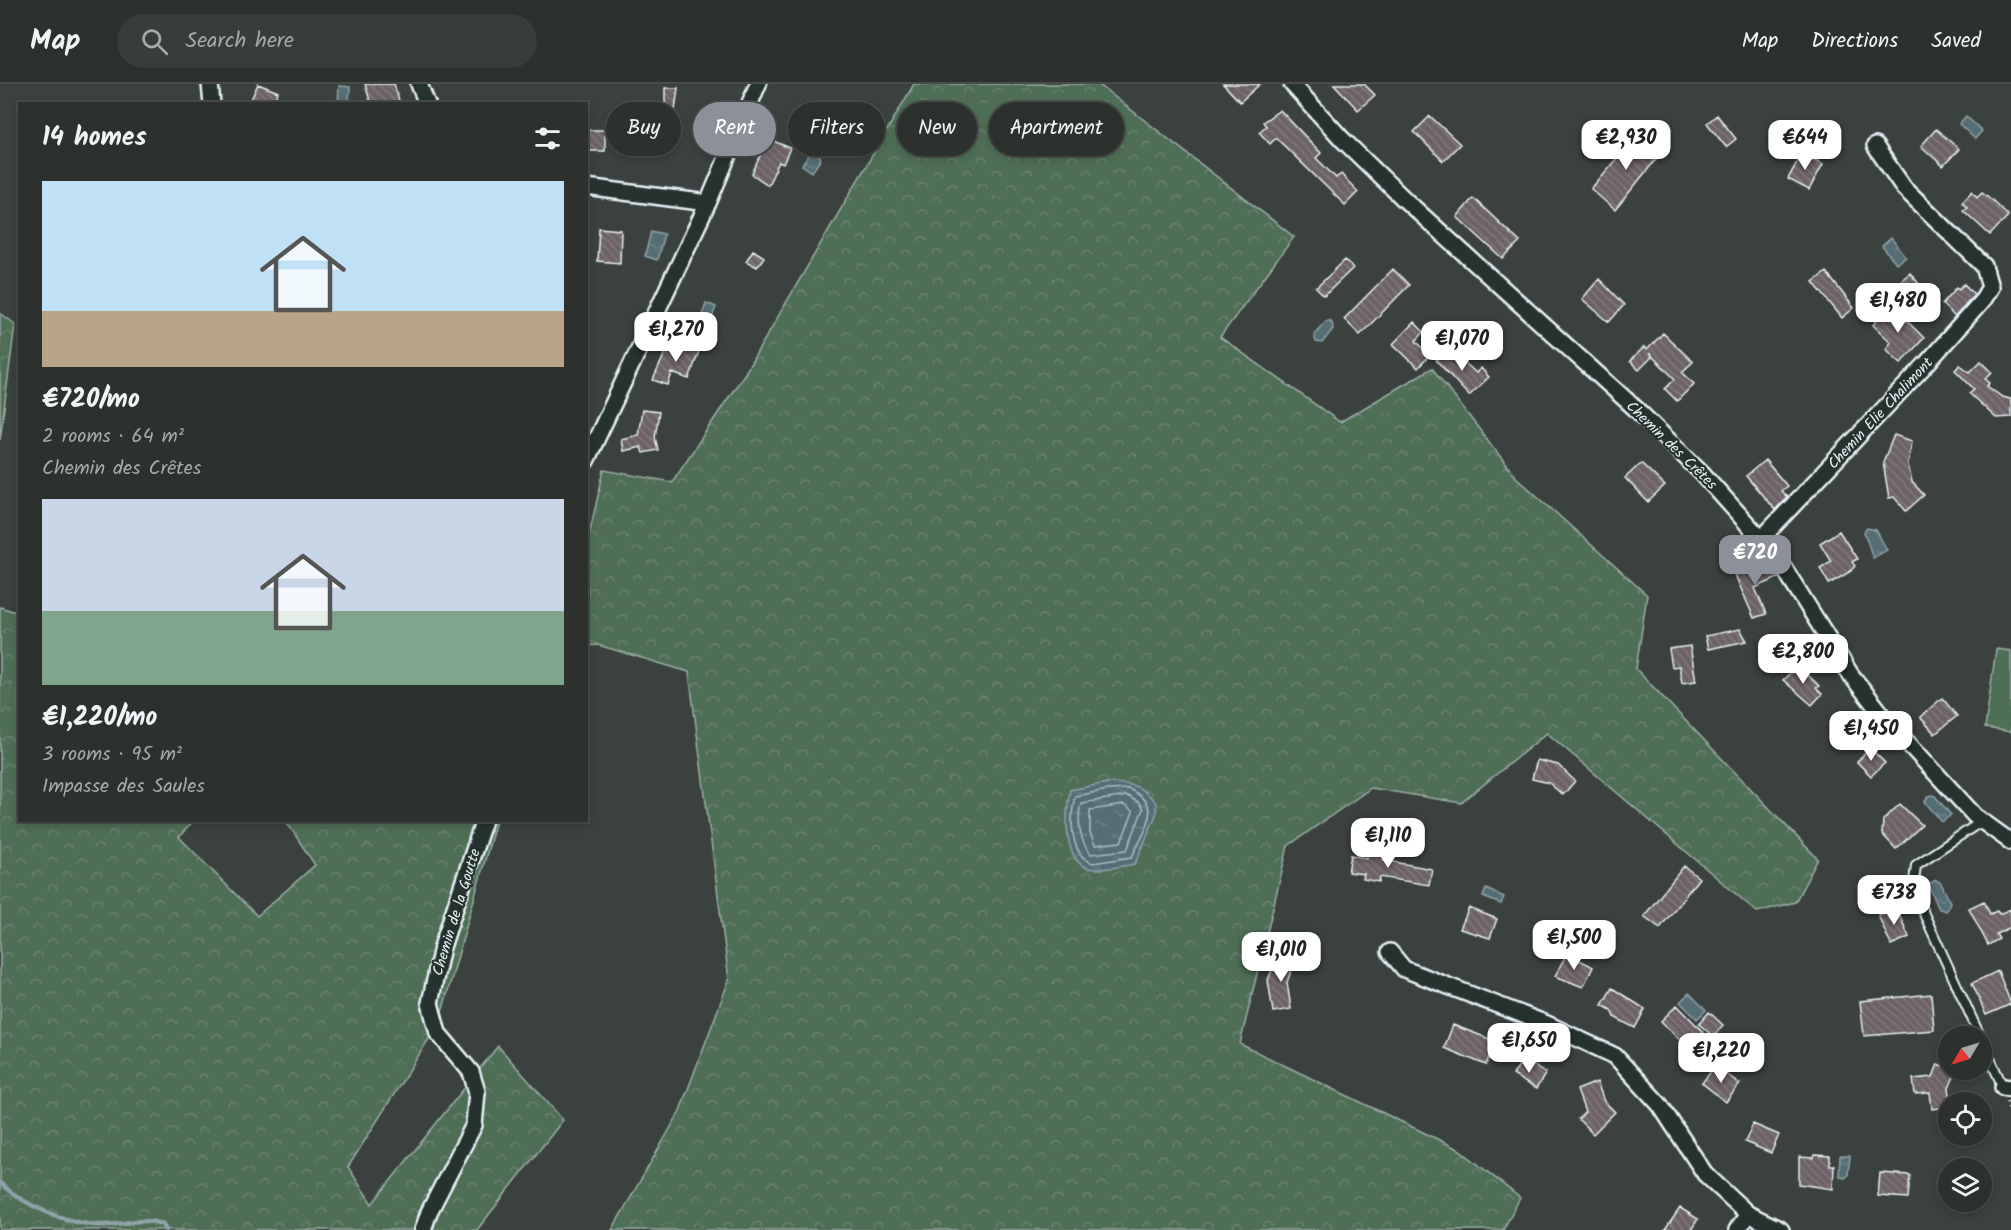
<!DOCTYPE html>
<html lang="en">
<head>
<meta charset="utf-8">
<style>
  :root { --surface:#2c312e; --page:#383d3a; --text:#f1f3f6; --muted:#a6a9aa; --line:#484c4a; --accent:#8c9099 }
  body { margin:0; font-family:Kalam,sans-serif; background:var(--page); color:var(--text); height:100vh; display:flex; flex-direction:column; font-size:22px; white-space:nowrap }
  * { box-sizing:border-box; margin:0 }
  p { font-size:20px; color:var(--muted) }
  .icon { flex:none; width:33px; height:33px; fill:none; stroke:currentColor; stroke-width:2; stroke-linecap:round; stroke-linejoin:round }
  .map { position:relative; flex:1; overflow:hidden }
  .side { position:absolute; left:18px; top:18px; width:570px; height:720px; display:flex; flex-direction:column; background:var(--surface); border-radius:0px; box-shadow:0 3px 9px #0003,0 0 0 2px var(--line) }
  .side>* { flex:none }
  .hud { position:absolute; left:606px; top:18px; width:570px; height:54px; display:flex; gap:12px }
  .needle { width:39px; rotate:232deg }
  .tools { position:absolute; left:1938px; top:942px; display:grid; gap:12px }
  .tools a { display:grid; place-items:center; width:54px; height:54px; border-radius:50%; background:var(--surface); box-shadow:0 3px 9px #0003,0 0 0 2px var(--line); font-size:30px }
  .price { position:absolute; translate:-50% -51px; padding:0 14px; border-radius:12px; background:#fff; color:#222; font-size:20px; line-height:39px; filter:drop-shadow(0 2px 3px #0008) }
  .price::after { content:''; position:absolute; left:50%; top:36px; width:18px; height:14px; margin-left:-9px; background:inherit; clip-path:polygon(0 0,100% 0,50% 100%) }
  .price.current { background:var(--accent); color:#fff }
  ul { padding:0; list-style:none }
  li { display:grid; align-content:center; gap:12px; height:318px; padding:0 24px }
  li span { display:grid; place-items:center; height:186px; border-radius:0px; color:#555 }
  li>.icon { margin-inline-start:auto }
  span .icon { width:108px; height:108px; fill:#fffc; stroke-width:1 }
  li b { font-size:26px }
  h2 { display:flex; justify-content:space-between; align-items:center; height:72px; padding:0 24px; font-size:26px }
  .chip { padding:0 21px; border-radius:27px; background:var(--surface); box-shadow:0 3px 9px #0003,0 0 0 2px var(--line); font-size:21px; line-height:54px }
  .chip.current { background:var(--accent); color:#fff }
  header { display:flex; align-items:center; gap:36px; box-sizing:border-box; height:84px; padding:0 30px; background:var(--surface); border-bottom:2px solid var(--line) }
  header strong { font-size:28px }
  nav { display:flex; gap:33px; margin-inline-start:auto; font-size:21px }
  .search { width:420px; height:54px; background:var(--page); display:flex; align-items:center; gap:15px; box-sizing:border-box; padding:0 21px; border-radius:33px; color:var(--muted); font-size:22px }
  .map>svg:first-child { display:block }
  .forest { fill:url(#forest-crowns); stroke:#9cb0a8; stroke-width:1.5 }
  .park { fill:#506e57; stroke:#9cb0a8; stroke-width:1.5 }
  .water { fill:url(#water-ripples); stroke:#90a2a9; stroke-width:1.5 }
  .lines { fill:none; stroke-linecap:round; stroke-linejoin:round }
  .shore { stroke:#adbcc3; stroke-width:1.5 }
  .stream { stroke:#90a2a9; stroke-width:4.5 }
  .building { fill:url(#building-back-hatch); stroke:#e8f1f8; stroke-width:1.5 }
  .lane-casing { stroke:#e8f1f8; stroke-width:12 }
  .street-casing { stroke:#e8f1f8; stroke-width:20 }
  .path { stroke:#e8f1f8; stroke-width:3; stroke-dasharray:1.5 4.5; stroke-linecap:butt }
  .lane { stroke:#26332d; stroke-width:8 }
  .street { stroke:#26332d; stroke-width:15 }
  .labels { text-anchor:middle; stroke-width:4.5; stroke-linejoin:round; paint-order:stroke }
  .street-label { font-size:15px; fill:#e8f1f8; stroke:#26332d }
</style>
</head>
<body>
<header>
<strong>Map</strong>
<div class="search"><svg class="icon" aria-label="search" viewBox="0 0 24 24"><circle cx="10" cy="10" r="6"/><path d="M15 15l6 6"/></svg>Search here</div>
<nav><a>Map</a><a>Directions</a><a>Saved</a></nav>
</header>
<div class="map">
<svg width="2011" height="1146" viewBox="0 0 2011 1146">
  <defs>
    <pattern id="forest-crowns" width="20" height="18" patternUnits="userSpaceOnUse" patternTransform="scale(1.5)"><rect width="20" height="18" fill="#506e57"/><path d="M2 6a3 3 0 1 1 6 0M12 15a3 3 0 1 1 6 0" fill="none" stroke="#698370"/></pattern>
    <pattern id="water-ripples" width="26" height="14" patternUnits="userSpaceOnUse" patternTransform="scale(1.5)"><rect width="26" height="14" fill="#556d74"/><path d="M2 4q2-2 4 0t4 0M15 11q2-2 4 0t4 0" fill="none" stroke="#6d8289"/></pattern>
    <pattern id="building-back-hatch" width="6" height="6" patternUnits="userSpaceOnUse" patternTransform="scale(1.5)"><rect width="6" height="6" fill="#6d6265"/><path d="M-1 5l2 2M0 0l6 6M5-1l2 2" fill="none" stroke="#82797c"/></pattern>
  </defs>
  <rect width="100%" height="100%" fill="#3b413e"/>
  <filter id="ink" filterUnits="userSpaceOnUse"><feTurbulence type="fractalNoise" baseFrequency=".0167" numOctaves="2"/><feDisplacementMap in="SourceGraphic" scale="12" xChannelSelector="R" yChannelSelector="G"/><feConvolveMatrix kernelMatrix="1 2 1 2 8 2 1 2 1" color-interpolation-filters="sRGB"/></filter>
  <g filter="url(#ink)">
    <path class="forest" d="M914 0H1098L1294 153 1220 253 1340 338 1432 284 1516 393 1647 511 1636 585 1818 775 1795 818 1757 828 1547 649 1461 719 1371 704 1288 762 1240 960 1460 1066 1520 1114 1503 1146H612L679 1029 729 896 689 588 598 561 587 562V459L604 386 672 398 745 289Z
      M0 229 15 240 0 356Z
      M0 523 19 529 20 736 193 737 179 753 257 832 315 781 286 737H496L439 939 348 1083 372 1120 498 962 563 1036 477 1146H0Z"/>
    <path class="park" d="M1996 565 2011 567V648L1985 644Z"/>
    <path class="water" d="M339 2 350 3 349 19H338Z
      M1966 32 1982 47 1975 55 1959 40Z
      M817 67 821 75 812 88 802 81 811 68Z
      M651 147 664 150 657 176 645 172Z
      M1891 154 1906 173 1896 180 1882 162Z
      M706 219 716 223 709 242 699 239Z
      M1327 236 1332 238 1333 245 1322 259 1316 258 1314 250Z
      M1867 444 1876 446 1887 466 1873 474 1864 448Z
      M1107 699C1130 699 1142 701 1156 719V731L1135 780C1122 782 1106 786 1093 785 1061 782 1066 726 1070 706Z
      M1934 711 1951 731 1942 738 1925 718 1928 712Z
      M1936 796 1941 799 1950 818 1946 827 1939 825 1928 800Z
      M1486 805 1504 813 1501 820 1483 813Z
      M1542 842 1563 853 1561 862 1558 863 1538 852Z
      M1689 909 1706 926 1697 935 1680 918Z
      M1840 1072H1850L1848 1091 1845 1094 1839 1091Z"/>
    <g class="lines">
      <path class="shore" d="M1129 705C1165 723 1145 745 1132 773L1093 779C1069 772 1070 732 1075 712L1108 706Z
        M1127 712 1138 718 1143 725 1127 766 1091 770C1079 758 1077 735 1081 719Z
        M1124 721 1133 728 1121 758 1095 761 1090 749V726Z"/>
      <path class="stream" d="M0 1099C24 1122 73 1143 107 1141 129 1140 140 1133 163 1140L166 1146"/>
    </g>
    <path class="building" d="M258 0 278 8 273 20H249Z
      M365 0H394L400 20H371Z
      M1223 0H1260L1240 18Z
      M1334 0H1364L1375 11 1358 26Z
      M665 4H678L671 54H668L665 70 644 67 646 47 650 48 652 33 665 34Z
      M1280 26 1321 69 1316 74 1336 94 1341 90 1358 108 1345 121 1276 54 1270 60 1259 48 1266 42 1263 38Z
      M1717 31 1736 55 1726 63 1707 39Z
      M1430 32 1460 60 1443 77 1414 48Z
      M1936 45 1959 65 1943 82 1921 62Z
      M586 46H605V67H586Z
      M749 47 790 64 783 80 779 78 768 101 752 90 763 65 745 56Z
      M1636 47 1661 69 1615 126 1591 105 1627 62 1624 60Z
      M1802 69 1823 80 1809 106 1788 95Z
      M1972 107 1977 113 1982 108 1991 115 2008 132 1990 151 1963 126 1967 123 1962 118Z
      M1473 114 1520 158 1503 175 1457 133Z
      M599 144 621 146 620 179 597 177Z
      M753 166 764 173 757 183 746 177Z
      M1345 176 1353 184 1324 212 1316 204Z
      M1393 185 1409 201 1360 251 1344 235Z
      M1826 188 1854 224 1842 234 1813 198Z
      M1910 189 1919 200 1908 209 1899 198Z
      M1599 195 1624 221 1609 238 1582 215Z
      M1964 200 1974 210 1955 233 1942 220 1957 203 1959 205Z
      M1891 221 1924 254 1901 279 1886 265 1891 258 1873 241Z
      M1414 238 1424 248 1416 257 1430 271 1418 284 1393 260Z
      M1663 249 1693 278 1682 288 1694 300 1677 317 1665 305 1675 295 1649 269 1652 273 1639 286 1630 277 1644 263 1647 266Z
      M670 258 699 267 689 295 672 289 668 301 653 296Z
      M1449 264 1476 289 1481 284 1489 293 1469 312 1436 276Z
      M1981 277 1992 288 1985 295 1990 299 1987 302 2002 313 2011 315V333L1996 334 1969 309 1974 305 1955 286 1960 281 1970 288Z
      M642 326 659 328 655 353 658 366 643 369 641 363 623 367 621 355 638 351Z
      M1894 351 1912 357 1908 380 1912 398 1924 411 1906 427 1894 413 1889 414 1883 378Z
      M1765 376 1787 402 1781 407 1787 413 1775 426 1746 392Z
      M1641 379 1665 402 1648 418 1625 394Z
      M1839 447 1857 475 1852 478 1855 482 1851 487 1829 500 1820 484 1831 477 1820 459Z
      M1767 477 1778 494 1755 504 1766 530 1754 534 1735 491Z
      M1740 545 1747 557 1708 565 1705 552Z
      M1690 562 1696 597 1682 599 1679 582 1672 583 1669 565Z
      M1796 583 1800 587 1802 585 1819 602 1816 604 1822 610 1812 621 1783 596Z
      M1942 614 1957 632 1935 650 1920 633Z
      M1870 664 1885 679 1871 692 1857 678Z
      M1537 676 1558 681 1575 697 1563 711 1549 699 1532 695Z
      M1900 720 1922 741 1896 765 1882 750 1883 736Z
      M1368 766 1384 768 1383 776 1432 785 1429 801 1380 793 1379 798 1363 795 1364 790 1348 788 1351 771 1367 774Z
      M1684 782 1699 794 1660 844 1644 832Z
      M1984 817 1990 830 1997 827 1999 830 2011 825V843L1996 850 1999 855 1988 861 1969 824Z
      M1896 823 1909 853 1891 861 1878 831Z
      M1469 824 1497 835 1490 854 1460 845Z
      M1279 868 1296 875 1287 898 1291 925 1273 928 1268 896Z
      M1567 869 1593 883 1583 903 1555 892Z
      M1998 887 2011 920 1986 931 1972 899Z
      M1612 904 1645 925 1635 944 1614 933 1611 926 1602 921Z
      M1931 910 1934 946 1864 952 1860 917Z
      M1677 921 1703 948 1691 960 1684 954 1681 957 1661 937Z
      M1709 928 1723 941 1713 952 1699 940Z
      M1453 941 1495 957 1486 981 1444 964Z
      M1523 974 1546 989 1536 1005 1513 991Z
      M1938 980 1956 988 1949 1004 1951 1018H1948V1023L1932 1025 1930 1009 1915 1010 1913 995 1933 993Z
      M1715 982 1740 1000 1726 1018 1702 999Z
      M1597 998 1604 1017 1615 1028 1593 1050 1578 1035 1585 1028 1577 1006Z
      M1753 1040 1779 1051 1771 1069 1745 1058Z
      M1815 1071 1830 1072V1081H1834L1833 1105 1799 1100V1073L1814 1074Z
      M1880 1089 1910 1091 1908 1114 1878 1112Z
      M1680 1124 1698 1135 1691 1146H1665Z"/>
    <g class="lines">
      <defs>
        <path id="lane" d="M1980 952 1913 806 1916 781 1982 737
          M1982 957 2003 1003"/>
        <path id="street" d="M210 0 212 20
          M419 0 427 20
          M1292 0 1342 55 1405 116 1635 324 1702 389 1777 473 1851 591 1884 633 1975 732 2011 758
          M586 103 708 119
          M586 377 708 119 758 0
          M1762 454 1927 279 1981 218 1990 203 1984 182 1904 104 1875 62
          M1390 868 1404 885 1547 940 1615 972 1660 1021 1705 1090 1748 1130
          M2003 1003 2011 1004
          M423 1146 429 1128 474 1041 477 1008 471 988 438 949 430 919 442 863 484 736
          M1737 1146 1748 1130 1781 1146"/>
      </defs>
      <use href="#lane" class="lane-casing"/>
      <use href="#street" class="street-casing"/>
      <path class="path" d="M2007 1017 2011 1033"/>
      <use href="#lane" class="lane"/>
      <use href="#street" class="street"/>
    </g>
  </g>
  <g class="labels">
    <g class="street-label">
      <text transform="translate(1880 329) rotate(-47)" y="5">Chemin Elie Chalimont</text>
      <text transform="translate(1672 361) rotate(44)" y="5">Chemin des Crêtes</text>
      <text transform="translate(456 828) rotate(-73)" y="5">Chemin de la Goutte</text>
    </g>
  </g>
</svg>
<div class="tools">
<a><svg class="needle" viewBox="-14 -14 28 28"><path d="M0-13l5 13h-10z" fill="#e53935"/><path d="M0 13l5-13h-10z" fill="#a6a9aa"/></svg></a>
<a><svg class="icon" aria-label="locate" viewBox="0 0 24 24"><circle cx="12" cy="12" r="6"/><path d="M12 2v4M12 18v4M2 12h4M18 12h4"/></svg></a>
<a><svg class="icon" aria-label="layers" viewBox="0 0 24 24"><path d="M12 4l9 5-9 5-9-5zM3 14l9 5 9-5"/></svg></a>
</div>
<b class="price" style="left:1626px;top:87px">€2,930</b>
<b class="price" style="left:1805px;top:87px">€644</b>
<b class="price" style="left:1898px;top:250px">€1,480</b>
<b class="price" style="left:676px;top:279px">€1,270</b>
<b class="price" style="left:1462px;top:288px">€1,070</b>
<b class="price current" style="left:1755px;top:502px">€720</b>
<b class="price" style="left:1803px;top:601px">€2,800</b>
<b class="price" style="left:1871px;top:678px">€1,450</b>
<b class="price" style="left:1388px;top:785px">€1,110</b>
<b class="price" style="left:1894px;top:842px">€738</b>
<b class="price" style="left:1574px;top:887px">€1,500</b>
<b class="price" style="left:1281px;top:899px">€1,010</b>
<b class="price" style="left:1529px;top:990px">€1,650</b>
<b class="price" style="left:1721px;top:1000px">€1,220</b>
<div class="hud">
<a class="chip">Buy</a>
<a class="chip current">Rent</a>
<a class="chip">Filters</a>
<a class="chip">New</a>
<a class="chip">Apartment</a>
</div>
<section class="side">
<h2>14 homes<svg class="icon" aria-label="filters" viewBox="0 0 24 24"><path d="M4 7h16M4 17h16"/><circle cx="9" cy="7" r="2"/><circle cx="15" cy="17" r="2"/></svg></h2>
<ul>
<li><span style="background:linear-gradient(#bfe0f5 70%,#b9a48a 0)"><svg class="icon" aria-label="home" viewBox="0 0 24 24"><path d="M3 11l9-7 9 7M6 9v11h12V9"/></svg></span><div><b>€720/mo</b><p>2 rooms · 64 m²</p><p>Chemin des Crêtes</p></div></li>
<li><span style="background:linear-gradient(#c9d6e8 60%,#7fa58c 0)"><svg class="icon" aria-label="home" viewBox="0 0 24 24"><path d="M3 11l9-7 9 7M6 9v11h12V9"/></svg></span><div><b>€1,220/mo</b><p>3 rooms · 95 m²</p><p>Impasse des Saules</p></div></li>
</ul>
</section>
</div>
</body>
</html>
